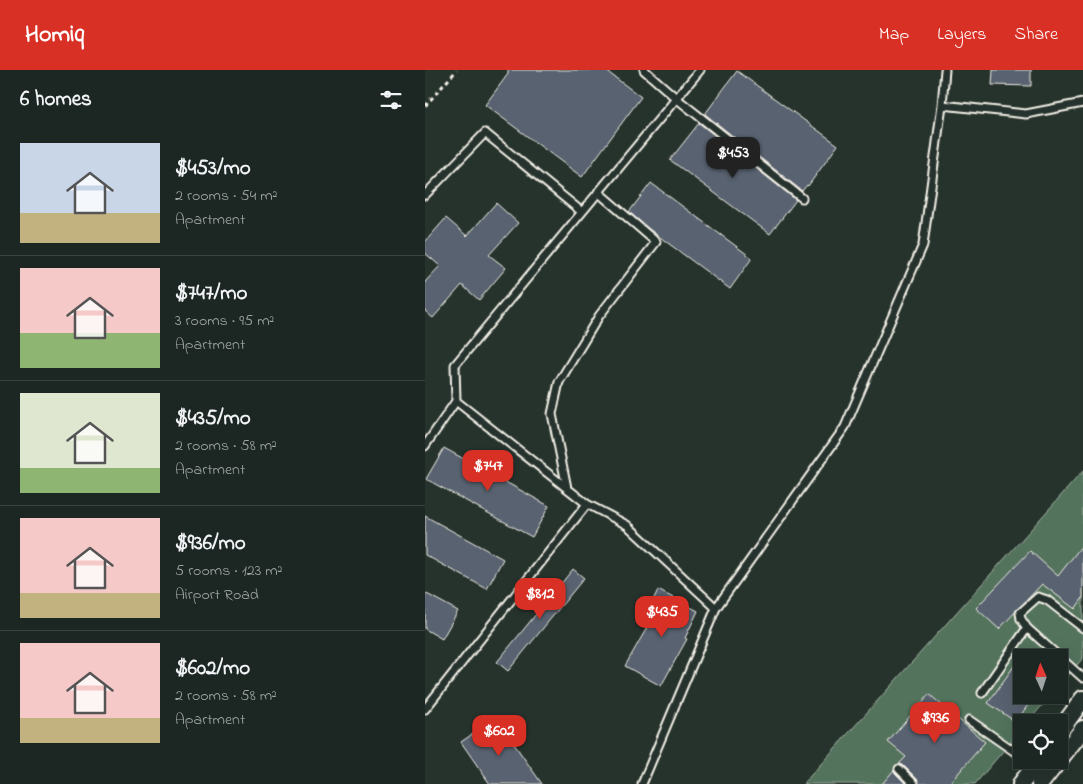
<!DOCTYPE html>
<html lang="en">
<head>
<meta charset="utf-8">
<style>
  :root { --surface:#1c2622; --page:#252e2a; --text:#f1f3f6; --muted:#a0a5a5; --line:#3a4340; --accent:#d93025 }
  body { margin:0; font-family:"Indie Flower",sans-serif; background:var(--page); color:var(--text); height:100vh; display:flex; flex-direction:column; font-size:19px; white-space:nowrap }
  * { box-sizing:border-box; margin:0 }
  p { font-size:16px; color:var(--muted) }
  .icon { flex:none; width:28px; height:28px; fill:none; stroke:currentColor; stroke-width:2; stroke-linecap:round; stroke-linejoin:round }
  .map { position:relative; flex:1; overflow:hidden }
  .panel { display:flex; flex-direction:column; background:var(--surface); width:425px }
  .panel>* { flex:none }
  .needle { width:32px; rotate:357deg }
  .tools { position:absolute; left:588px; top:579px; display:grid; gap:10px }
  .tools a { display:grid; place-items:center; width:55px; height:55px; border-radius:0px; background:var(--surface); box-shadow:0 5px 20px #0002,0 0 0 1px var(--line); font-size:25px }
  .price { position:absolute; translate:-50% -42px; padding:0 11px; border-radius:10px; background:var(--accent); color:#fff; font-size:16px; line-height:32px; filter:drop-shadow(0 1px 2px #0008) }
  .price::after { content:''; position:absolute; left:50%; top:30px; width:15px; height:11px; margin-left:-8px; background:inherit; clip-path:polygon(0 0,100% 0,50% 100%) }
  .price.active { background:#222; color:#fff }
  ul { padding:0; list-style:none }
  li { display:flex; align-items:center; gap:15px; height:125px; padding:0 20px }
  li+li { border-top:1px solid var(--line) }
  li span { display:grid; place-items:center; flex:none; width:140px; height:100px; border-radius:0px; color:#555 }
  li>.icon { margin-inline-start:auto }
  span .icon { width:60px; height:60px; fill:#fffc; stroke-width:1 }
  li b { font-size:21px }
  h2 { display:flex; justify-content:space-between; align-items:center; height:60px; padding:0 20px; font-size:21px }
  header { display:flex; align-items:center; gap:30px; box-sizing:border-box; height:70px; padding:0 25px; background:var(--accent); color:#fff }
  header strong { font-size:24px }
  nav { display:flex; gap:28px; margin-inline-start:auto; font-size:18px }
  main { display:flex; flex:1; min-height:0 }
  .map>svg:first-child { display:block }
  .green { fill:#53735d; stroke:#a4b2a2 }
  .building { fill:#586270; stroke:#f4f1e8 }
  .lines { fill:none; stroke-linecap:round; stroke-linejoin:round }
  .service-casing { stroke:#f4f1e8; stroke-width:11 }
  .tertiary-casing { stroke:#f4f1e8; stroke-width:20 }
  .path { stroke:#f4f1e8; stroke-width:3; stroke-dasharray:4 4; stroke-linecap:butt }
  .service { stroke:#26332d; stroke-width:7 }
  .tertiary { stroke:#26332d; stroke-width:16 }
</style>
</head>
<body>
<header>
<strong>Homiq</strong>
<nav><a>Map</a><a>Layers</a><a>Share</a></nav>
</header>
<main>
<section class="panel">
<h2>6 homes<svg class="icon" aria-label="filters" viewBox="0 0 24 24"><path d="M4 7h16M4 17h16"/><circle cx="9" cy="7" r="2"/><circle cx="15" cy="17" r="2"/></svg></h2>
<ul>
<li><span style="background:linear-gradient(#c9d6e8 70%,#c2b280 0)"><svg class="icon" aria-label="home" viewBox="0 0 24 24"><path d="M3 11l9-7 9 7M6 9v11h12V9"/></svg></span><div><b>$453/mo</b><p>2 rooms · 54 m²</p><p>Apartment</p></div></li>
<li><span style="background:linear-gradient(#f6c9c9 65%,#8fb573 0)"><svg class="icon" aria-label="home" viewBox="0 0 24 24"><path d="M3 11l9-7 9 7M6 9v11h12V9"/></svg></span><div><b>$747/mo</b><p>3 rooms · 95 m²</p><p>Apartment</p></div></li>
<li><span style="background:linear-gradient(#dfe7d0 75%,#8fb573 0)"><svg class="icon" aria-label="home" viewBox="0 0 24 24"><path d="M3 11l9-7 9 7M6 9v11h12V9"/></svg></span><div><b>$435/mo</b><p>2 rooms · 58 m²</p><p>Apartment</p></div></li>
<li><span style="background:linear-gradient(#f6c9c9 75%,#c2b280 0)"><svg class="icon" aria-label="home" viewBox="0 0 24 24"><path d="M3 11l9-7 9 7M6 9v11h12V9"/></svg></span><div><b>$936/mo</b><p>5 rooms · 123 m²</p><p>Airport Road</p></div></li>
<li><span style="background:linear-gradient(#f6c9c9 75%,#c2b280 0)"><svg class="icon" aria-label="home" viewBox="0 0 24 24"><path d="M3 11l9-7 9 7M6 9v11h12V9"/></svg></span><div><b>$602/mo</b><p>2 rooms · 58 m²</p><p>Apartment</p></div></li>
</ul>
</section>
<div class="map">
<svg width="658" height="714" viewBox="0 0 658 714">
  <rect width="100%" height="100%" fill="#26332d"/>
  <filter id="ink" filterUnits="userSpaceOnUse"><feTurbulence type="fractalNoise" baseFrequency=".02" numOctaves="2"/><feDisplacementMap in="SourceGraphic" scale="10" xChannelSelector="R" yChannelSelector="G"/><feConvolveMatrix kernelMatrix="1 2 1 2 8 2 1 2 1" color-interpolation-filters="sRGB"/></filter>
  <g filter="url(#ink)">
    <path class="green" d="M658 401V588L634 616V588H596V625H626L603 652H596V660L550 714H378Z"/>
    <path class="building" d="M83 0H180L216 27 157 107 60 35 83 4Z
      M568 0H606V16L567 15Z
      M312 1 413 75 383 116 382 115 377 121 280 44Z
      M274 53 371 130 345 164 245 90Z
      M226 113 327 188 305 219 224 159 204 142Z
      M71 133 93 153 64 185 81 198 54 230 37 215 8 248 0 241V212L15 196 0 183V172L21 148 42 166Z
      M19 378 124 436 107 467 1 409Z
      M0 446 78 489 62 519 0 485Z
      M658 474V528L650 539 617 514 574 559 551 538 605 481 633 506Z
      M148 499 159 508 83 601 72 592Z
      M233 520 273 541 260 568 262 569 236 616 200 596 231 542 224 538Z
      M0 523 33 541 17 569 0 559Z
      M596 586V625H610L591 652 563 633Z
      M504 624 560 672 524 714H494L493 710 478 695 474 694 481 687 463 672Z
      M71 648 117 714H65L36 672Z
      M469 700 470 703 481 714H457Z"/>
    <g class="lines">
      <defs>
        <path id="service" d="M219 0 251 28 377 128
          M517 35 601 44 658 33
          M0 125 60 63 157 142
          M31 331 162 434 202 455 291 538
          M0 376 31 331 30 295 275 0
          M142 418 127 344 134 312 174 246 231 172 173 122
          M602 558 596 549 595 543 613 527 622 530 658 558
          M557 623 602 558 658 608
          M0 639 162 434
          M544 650 596 686
          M474 699 489 714
          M217 714 291 538 420 357 498 175 517 35 520 0"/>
        <path id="tertiary" d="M634 662 658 629
          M596 714 614 690
          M615 714 658 659"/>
      </defs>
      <use href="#service" class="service-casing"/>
      <use href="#tertiary" class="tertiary-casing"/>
      <path class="path" d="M0 36 32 0"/>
      <use href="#service" class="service"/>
      <use href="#tertiary" class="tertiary"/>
    </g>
  </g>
</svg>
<div class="tools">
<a><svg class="needle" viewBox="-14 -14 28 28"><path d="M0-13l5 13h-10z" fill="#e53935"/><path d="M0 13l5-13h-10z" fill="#a0a5a5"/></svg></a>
<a><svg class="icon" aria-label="locate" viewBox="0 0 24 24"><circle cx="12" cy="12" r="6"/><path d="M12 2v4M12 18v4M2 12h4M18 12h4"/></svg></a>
</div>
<b class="price active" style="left:308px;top:109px">$453</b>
<b class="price" style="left:63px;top:422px">$747</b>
<b class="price" style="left:115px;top:550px">$812</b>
<b class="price" style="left:237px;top:568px">$435</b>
<b class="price" style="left:510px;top:674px">$936</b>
<b class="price" style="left:74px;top:687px">$602</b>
</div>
</main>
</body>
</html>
